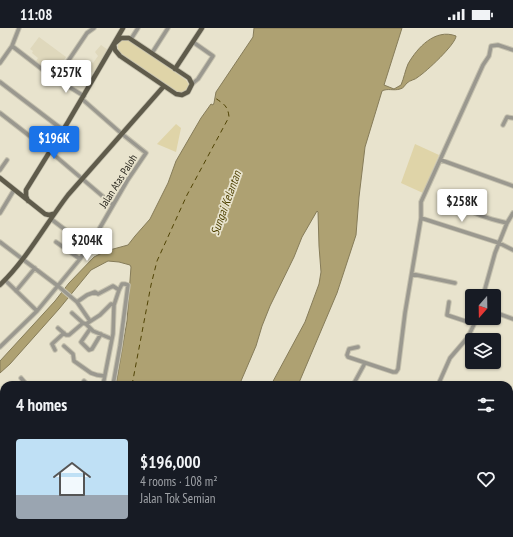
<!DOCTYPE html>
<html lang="en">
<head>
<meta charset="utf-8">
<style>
  :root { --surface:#171b24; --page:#242831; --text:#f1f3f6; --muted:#9ea1a6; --line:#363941; --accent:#1a73e8 }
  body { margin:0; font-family:"PT Sans Narrow",sans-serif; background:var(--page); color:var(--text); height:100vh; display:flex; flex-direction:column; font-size:15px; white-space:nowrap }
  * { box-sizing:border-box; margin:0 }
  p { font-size:13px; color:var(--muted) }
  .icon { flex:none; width:22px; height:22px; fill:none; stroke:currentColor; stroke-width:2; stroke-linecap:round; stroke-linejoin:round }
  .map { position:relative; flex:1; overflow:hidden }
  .panel { position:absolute; left:0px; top:353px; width:513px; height:156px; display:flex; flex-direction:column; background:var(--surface); border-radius:12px 12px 0 0; box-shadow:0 1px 3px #0004 }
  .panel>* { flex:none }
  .needle { width:26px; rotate:200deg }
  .controls { position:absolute; left:465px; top:261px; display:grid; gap:8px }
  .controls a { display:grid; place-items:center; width:36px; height:36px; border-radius:4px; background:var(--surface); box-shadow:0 1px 3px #0004; font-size:20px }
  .price { position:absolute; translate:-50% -34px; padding:0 9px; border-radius:4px; background:#fff; color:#222; font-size:13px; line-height:26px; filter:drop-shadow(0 1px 2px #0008) }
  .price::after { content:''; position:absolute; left:50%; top:24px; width:12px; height:9px; margin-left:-6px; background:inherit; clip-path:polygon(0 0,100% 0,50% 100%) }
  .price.selected { background:var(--accent); color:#fff }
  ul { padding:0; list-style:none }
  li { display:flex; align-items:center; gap:12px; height:100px; padding:0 16px }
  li+li { border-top:1px solid var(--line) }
  li span { display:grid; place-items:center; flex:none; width:112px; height:80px; border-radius:4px; color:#555 }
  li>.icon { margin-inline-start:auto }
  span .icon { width:48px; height:48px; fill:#fffc; stroke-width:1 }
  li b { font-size:17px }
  h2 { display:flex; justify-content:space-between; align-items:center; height:48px; padding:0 16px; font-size:17px }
  .status { display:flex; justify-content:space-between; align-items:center; height:28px; padding:0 20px; background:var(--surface); direction:ltr }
  .status svg { height:11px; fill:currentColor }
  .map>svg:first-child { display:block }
  .built { fill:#dfd8bc }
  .green { fill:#dfd4a8 }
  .water { fill:#aea172; stroke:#867c59 }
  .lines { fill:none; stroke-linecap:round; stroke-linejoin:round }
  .ferry { stroke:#514405; stroke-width:1; stroke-dasharray:5 4; stroke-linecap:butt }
  .minor-casing { stroke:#c5c1ae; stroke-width:5.5 }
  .major-casing { stroke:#c5c1ae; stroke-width:6 }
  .minor { stroke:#9a988f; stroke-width:3.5 }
  .major { stroke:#5f5b4b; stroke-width:4.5 }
  .rail { stroke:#424036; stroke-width:1 }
  .labels { text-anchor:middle; stroke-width:3.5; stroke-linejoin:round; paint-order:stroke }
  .street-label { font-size:11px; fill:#28261e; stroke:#e8e3cd }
  .water-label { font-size:12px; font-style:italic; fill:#514405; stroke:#e8e3cd }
</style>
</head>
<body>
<div class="status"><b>11:08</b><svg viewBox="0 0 49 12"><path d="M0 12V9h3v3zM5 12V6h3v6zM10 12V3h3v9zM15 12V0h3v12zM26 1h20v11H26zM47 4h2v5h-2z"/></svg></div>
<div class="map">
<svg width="513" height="509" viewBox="0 0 513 509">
  <rect width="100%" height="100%" fill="#e8e3cd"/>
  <path class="built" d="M39 9 66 29 54 47 36 33 38 30 32 25 33 23 30 21Z
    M101 17 108 22 93 45 84 39 89 33 93 35 98 28 95 24Z"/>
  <path class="green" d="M126 11 131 13 186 52 189 57 185 63 182 65 178 64 120 25C117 20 117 16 121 12Z
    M176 96 181 100 176 124 157 116Z
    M415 116 439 127 423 165 401 155Z"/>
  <path class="water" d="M254 0H402L384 57 394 61 401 57C404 50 405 43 408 36 417 20 435 0 456 8 456 16 426 44 418 49 415 52 410 52 407 55 404 58 404 60 400 61 394 63 387 60 382 63L365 119 359 169 356 207 337 265 298 357H271L305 294 319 256 321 244 319 218 318 184 317 183 302 209 294 229 270 278 262 298 256 318 241 353V357H116L127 293 131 239 130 237 119 234 108 233 91 242 59 281 10 336 0 345V333L55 273 69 255 94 229 106 223 128 217 135 208 150 191 168 155 176 133 201 90 211 76 213 77 214 75 216 64 253 9Z
    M509 487 513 490V509H502L499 505H509Z
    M78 505H225L223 509H76Z"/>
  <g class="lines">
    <path class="ferry" d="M132 357 151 257 157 233 187 167 229 89C228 78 224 76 215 70
      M88 509 89 505"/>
    <defs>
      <path id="minor" d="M131 11 138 0
        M12 18 51 48 84 68
        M152 25 168 0
        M0 35 12 18 19 0
        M56 51 87 5 94 0
        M0 54 63 102
        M192 56 198 51 213 28 193 14
        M0 85 53 126 113 177
        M503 97 507 89 513 90
        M441 132 513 158
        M0 142 7 132
        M457 173C470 186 490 191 507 195
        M0 185 14 162
        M421 190 499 215 513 222
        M51 191 88 219
        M0 214 58 258 77 274 90 293
        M56 214 80 231
        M412 246 455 255
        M5 252 37 283
        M16 263 35 240
        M483 268 495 225 507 195 513 185
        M77 274 87 267 95 264 98 266 113 258 119 262 114 277
        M449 274 447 287 474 296
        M494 284 513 291
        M72 285 83 295 86 296 93 303 112 311
        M86 296 100 287 111 276 114 277 113 306 103 357
        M58 300 66 307H69L83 295
        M90 301 81 314 89 322 92 321 101 306
        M64 318 73 326 74 333 91 345 97 347 104 348
        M0 319 37 283 80 231 94 210 127 153 146 125 122 106 82 71
        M358 319 349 321 347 327 348 329 393 344H396L398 341 405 285 421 190V174L483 37 489 28 491 18 498 17 513 22
        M55 322 52 316 64 305
        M21 350 27 357
        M84 353 88 357
        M113 357 120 318 128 257 125 256H122L119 262
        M353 357 365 335
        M438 357 450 330 468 309 477 290
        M0 381 3 389 0 399
        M0 435 4 440
        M509 452 513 449
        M0 461 4 458
        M509 462 513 459
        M509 485 513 487
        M313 505 319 507 324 505
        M65 509 67 505"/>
      <path id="major" d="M121 10H129L189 50 192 56 188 64 182 67 176 66 120 28 115 22 114 16Z
        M175 41 202 0
        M0 150 45 186 49 187 53 186
        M28 173 26 168V162L68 94 123 0
        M0 257C27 231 45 197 68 167L164 58
        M0 467 3 471V476
        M0 488 3 484 4 479"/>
    </defs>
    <use href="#minor" class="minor-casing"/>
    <use href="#major" class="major-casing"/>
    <use href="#minor" class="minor"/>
    <use href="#major" class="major"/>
    <path class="rail" d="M492 509 504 505"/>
  </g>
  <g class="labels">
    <g class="street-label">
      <text transform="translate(118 153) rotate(-58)" y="4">Jalan Atas Paloh</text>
    </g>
    <g class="water-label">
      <text transform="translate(226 175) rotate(-70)" y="4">Sungai Kelantan</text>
    </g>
  </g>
</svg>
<div class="controls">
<a><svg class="needle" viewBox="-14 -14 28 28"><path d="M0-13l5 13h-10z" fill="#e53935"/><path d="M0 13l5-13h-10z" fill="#9ea1a6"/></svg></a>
<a><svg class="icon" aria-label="layers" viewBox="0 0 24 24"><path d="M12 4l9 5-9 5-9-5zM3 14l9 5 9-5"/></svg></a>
</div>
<b class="price" style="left:66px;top:66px">$257K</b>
<b class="price selected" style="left:54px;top:132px">$196K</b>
<b class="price" style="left:462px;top:195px">$258K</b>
<b class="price" style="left:87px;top:234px">$204K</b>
<section class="panel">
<h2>4 homes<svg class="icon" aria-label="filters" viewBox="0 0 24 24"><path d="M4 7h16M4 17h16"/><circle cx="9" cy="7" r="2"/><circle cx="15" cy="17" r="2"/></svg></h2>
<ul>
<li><span style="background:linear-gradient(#bfe0f5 70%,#9aa5b1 0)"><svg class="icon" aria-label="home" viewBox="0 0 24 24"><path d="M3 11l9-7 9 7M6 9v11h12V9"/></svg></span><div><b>$196,000</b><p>4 rooms · 108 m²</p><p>Jalan Tok Semian</p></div><svg class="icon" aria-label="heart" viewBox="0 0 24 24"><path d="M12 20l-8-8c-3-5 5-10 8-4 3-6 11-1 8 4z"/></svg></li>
</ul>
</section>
</div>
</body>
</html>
